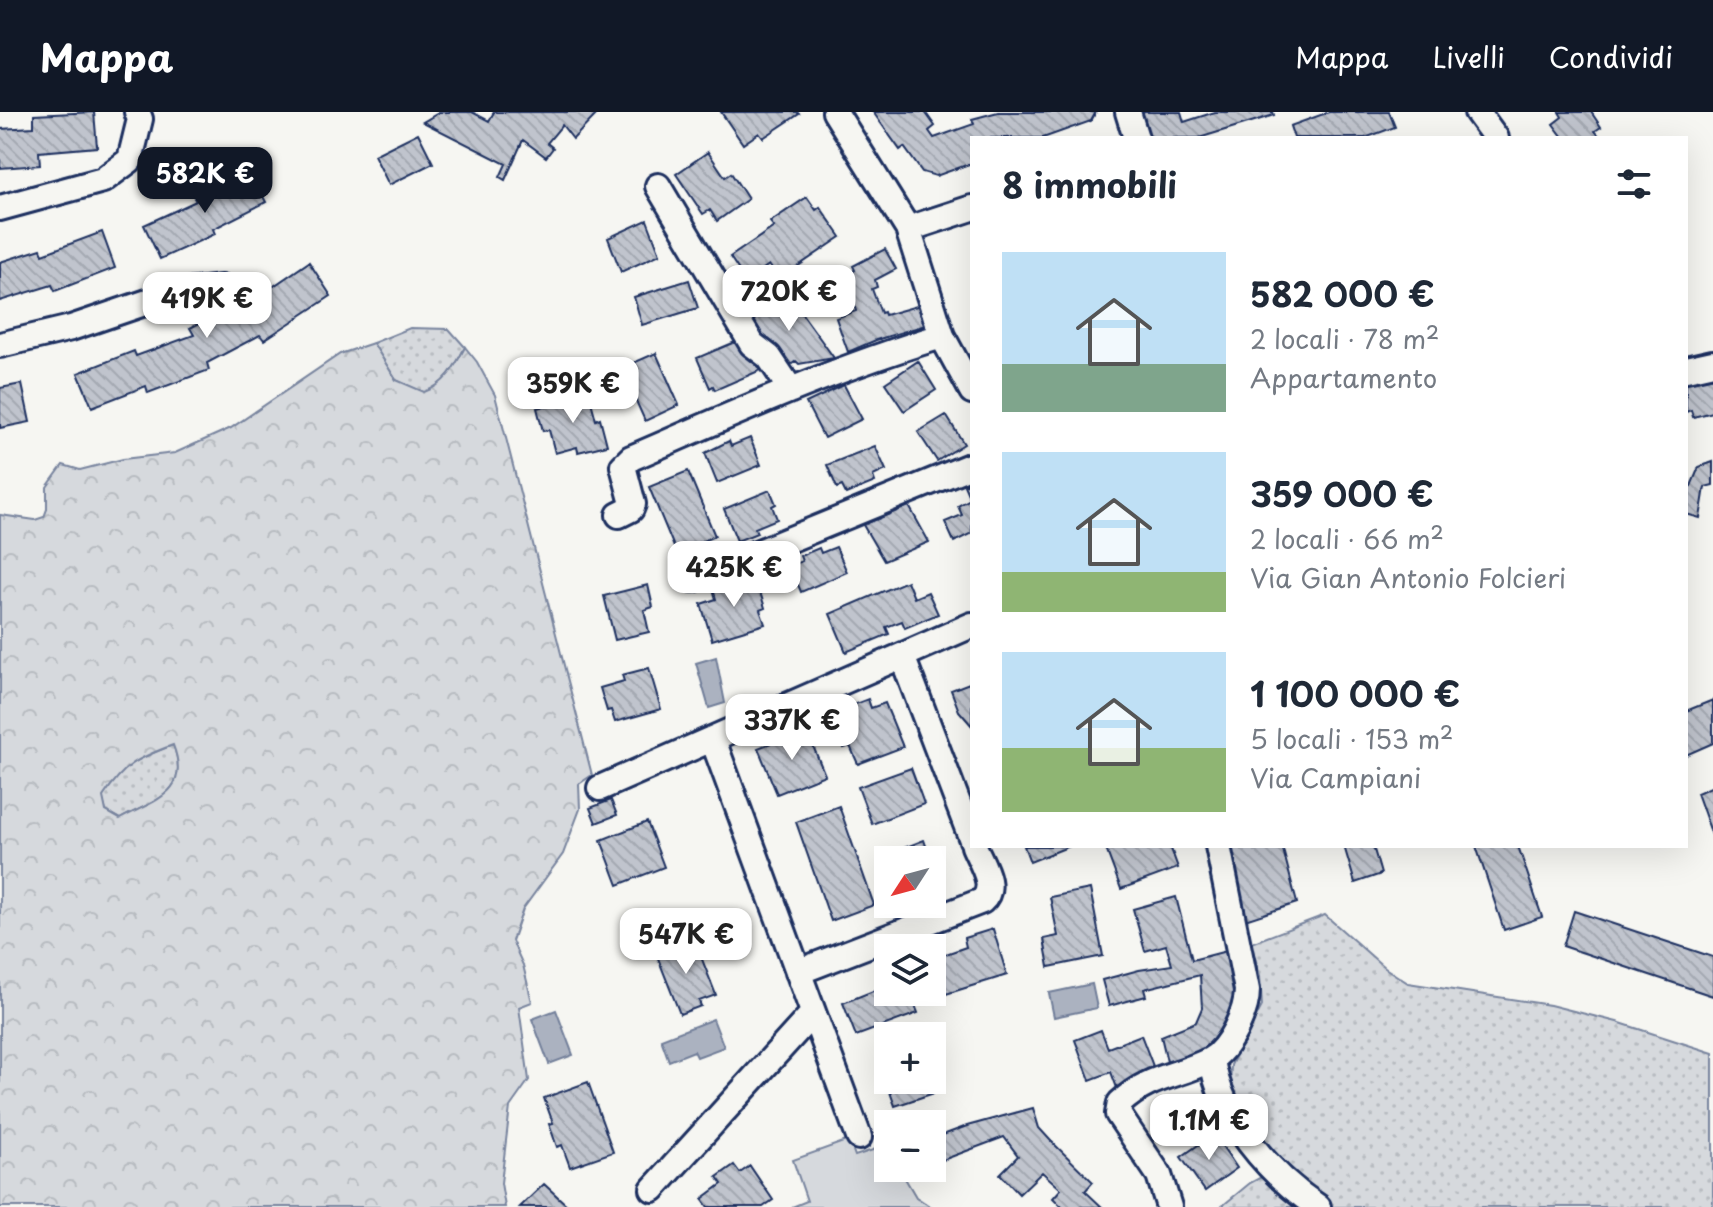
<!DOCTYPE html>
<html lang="it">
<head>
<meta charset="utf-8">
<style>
  :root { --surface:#fff; --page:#f2f2f3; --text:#1f2937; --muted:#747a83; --accent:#111827 }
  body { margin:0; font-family:"Playpen Sans",sans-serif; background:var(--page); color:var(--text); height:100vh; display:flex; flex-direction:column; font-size:30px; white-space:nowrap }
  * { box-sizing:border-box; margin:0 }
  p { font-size:26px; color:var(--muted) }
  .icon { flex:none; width:44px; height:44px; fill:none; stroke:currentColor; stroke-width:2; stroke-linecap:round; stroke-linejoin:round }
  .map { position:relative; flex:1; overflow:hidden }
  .drawer { position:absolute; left:970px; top:24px; width:718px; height:712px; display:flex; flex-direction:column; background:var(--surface); border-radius:0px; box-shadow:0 8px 32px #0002 }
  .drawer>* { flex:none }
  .needle { width:52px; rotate:234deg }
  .tools { position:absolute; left:874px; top:734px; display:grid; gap:16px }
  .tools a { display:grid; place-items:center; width:72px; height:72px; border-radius:0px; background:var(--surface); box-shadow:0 8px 32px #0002; font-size:40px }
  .price { position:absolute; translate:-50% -68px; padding:0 18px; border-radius:16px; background:#fff; color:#222; font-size:26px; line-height:52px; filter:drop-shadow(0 2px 4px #0008) }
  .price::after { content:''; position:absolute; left:50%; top:48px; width:24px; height:18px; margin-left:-12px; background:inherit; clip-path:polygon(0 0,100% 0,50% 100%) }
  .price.current { background:var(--accent); color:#fff }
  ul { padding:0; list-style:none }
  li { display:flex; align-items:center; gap:24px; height:200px; padding:0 32px }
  li span { display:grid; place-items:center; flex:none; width:224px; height:160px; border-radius:0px; color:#555 }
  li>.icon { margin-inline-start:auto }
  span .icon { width:96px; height:96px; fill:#fffc; stroke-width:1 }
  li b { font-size:34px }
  h2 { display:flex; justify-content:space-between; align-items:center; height:96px; padding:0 32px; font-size:34px }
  header { display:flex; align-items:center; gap:48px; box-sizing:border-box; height:112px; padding:0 40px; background:var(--accent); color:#fff }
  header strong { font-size:38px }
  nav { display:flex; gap:44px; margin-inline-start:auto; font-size:28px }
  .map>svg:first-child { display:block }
  .grass { fill:url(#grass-dots); stroke:#78849e; stroke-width:2 }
  .forest { fill:url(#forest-crowns); stroke:#78849e; stroke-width:2; fill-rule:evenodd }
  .garden { fill:#d6d9dd; stroke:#78849e; stroke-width:2 }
  .water { fill:#abb2c0; stroke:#717e99; stroke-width:2 }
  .building { fill:url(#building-back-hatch); stroke:#1b2f5e; stroke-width:2 }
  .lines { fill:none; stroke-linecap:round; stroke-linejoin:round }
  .street-casing { stroke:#1b2f5e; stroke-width:30 }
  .street { stroke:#f6f6f2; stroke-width:24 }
</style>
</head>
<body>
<header>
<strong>Mappa</strong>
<nav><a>Mappa</a><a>Livelli</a><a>Condividi</a></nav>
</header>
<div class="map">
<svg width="1713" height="1095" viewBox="0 0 1713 1095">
  <defs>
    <pattern id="grass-dots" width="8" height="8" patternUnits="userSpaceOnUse" patternTransform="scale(2)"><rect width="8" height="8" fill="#d6d9dd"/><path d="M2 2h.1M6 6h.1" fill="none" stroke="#b7bbc0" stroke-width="1.8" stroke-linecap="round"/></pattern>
    <pattern id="forest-crowns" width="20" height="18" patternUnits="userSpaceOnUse" patternTransform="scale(2)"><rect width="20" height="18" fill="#d6d9dd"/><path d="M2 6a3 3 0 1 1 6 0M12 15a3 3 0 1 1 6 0" fill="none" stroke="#b7bbc0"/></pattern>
    <pattern id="building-back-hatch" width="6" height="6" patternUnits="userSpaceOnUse" patternTransform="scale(2)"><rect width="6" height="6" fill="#c0c4cd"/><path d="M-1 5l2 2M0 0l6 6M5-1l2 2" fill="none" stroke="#a4a9b2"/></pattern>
  </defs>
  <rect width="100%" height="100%" fill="#f6f6f2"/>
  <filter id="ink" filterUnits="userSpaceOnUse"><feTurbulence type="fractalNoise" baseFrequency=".0125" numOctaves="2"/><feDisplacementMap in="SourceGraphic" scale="16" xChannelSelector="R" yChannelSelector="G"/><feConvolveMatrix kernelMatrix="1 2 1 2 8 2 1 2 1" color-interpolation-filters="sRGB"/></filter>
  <g filter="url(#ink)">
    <path class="grass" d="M410 216 449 217 465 235C455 256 445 273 424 281L396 268 373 231Z
      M173 633C192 682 154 688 120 707L106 699 102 685C125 650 136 648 173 633Z
      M1325 803 1385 856 1408 871 1550 893 1617 910 1713 941V1095H1329L1263 1035 1230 975 1231 953 1262 894 1260 864 1251 831Z
      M1267 1062 1303 1095H1221L1250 1071Z"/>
    <path class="forest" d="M373 231 396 268 424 280C445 273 455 255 465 235L477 250 495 283 592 663 579 672 580 697 563 742 523 797 512 829 523 853 532 890 519 895 529 968 510 995 501 1071 505 1095H0V403L35 408 44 405 47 397V375L63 353 80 358 123 347 175 341 231 316 340 242ZM173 633C192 682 153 688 120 707L106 699 103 685C124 653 137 646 173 633Z"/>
    <path class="garden" d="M849 1028 855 1044 888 1033V1056H899L916 1085 931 1095H792L807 1089 793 1048Z"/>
    <path class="water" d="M716 545 725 591 709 596 696 551Z
      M1092 872 1097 896 1054 905 1049 881Z
      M556 898 573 943 549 952 532 907Z
      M713 907 724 935 697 945 694 939 669 949 661 927Z"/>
    <path class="building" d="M94 0 97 35 39 40 40 53 0 56V17L34 15V3Z
      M440 0H472L489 9 494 0H599L573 27 562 13 547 31 553 36 546 45 523 28 505 68 500 65 506 52 423 10Z
      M721 0H797L799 2 763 26 759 21 743 32Z
      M873 0H925L935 14 929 19 934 26 974 12 972 7 998 0H1096L1091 9 1043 26H972V51L936 64 922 60 904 35 900 38Z
      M1138 0H1181L1184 10 1215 0H1273L1274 3 1199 26H1146Z
      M1329 0H1389L1395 15 1365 26H1294L1290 14Z
      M1559 0H1591L1601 15 1595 19 1601 26H1560L1562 24 1553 12 1562 5Z
      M418 21 433 51 389 73 374 43Z
      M708 40 725 65 731 61 748 87 717 109 710 98 703 102 676 62Z
      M249 58 266 90 213 117 215 122 160 147 144 113 196 89 194 86Z
      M807 85 816 98 820 95 841 125 779 167 769 153 746 169 730 145 774 115 770 110Z
      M647 108 660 142 621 160 608 126Z
      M102 120 115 156 55 179 52 173 0 189V150L41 137 43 142Z
      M885 137 896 157 875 168 877 175 872 177 881 201 884 200 885 203 924 192 929 212 876 228 848 240 836 206 856 199 844 164 855 158 853 154Z
      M309 150 331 184 264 228 260 223 207 251 209 258 148 281 146 274 92 295 78 261 134 239 136 244 194 223 190 216 244 188 246 193Z
      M689 168 698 196 642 213 634 185Z
      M787 181 834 246 799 252 796 249 788 255 746 211Z
      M742 227 750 246 755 244 761 258 715 278 713 274 710 276 697 246Z
      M656 241 679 293 645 309 632 280 626 282 615 259Z
      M918 249 936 278 904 299 885 271Z
      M1713 261V300L1693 305 1691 298 1686 300V269Z
      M22 272 30 310 0 316V276Z
      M844 273 862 307 824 326 806 291Z
      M589 282 596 308 600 306 607 333 578 340 577 335 555 341 549 318 543 319 537 296Z
      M946 303 964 332 937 349 918 320Z
      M750 326 761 353 717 371 705 341 729 329 731 334Z
      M875 334 886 358 873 364 875 370 846 382 842 374 837 376 827 353Z
      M1713 350V373L1705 375 1700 406 1686 402V373L1691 374 1699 355Z
      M688 359 715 424 676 440 649 375Z
      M972 370V421L954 430 945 410 962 403 958 394 970 387 964 373Z
      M770 378 776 392 772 394 777 407 755 416 757 421 737 429 724 397Z
      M909 394 929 430 884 449 863 413Z
      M836 435 847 460 801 480 790 454 802 449 800 444 819 436 821 441Z
      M755 464 765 496 760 498 765 512 712 528 701 492 716 487 713 477Z
      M907 469 914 486 928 480 938 502 905 516 902 509 886 515 889 522 846 540 830 502Z
      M648 473 653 495 644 498 649 520 615 528 604 484Z
      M649 556 661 597 615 610 611 598 607 599 600 576 624 569 622 563Z
      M972 570V614L959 599 951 578Z
      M868 587 871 596 885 591 903 635 858 652 850 634 844 636 830 602Z
      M1713 588V631L1686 643V599Z
      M806 617 825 663 777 682 758 636Z
      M911 656 924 692 872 712 858 675Z
      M1713 674V726L1697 681Z
      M611 688 617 703 596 711 590 696Z
      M839 694 874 793 831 809 796 710Z
      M647 710 664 755 618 773 601 728Z
      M924 728 931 748 888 749 886 743Z
      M1024 734H1070L1030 750Z
      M1114 734H1170L1178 756 1121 777 1106 737Z
      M1227 734H1282L1297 791 1239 810Z
      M1344 734H1373L1381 762 1355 771Z
      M1476 734H1518L1542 805 1504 818Z
      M932 750 942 777 932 781Z
      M1090 777 1103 844 1049 855 1044 827 1058 824 1050 785Z
      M1176 785 1192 848 1234 837 1239 900 1208 940 1168 954 1161 924 1196 910 1202 896 1200 863 1144 877 1146 884 1109 894 1102 868 1139 858 1172 853 1166 833 1145 839 1133 797Z
      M1574 799 1713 845V884L1563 834Z
      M993 817 1007 863 946 882 934 846 966 835 964 826Z
      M694 827 716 883 699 889 701 894 680 902 656 841Z
      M888 873V880H910L918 901 856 924 843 891Z
      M1101 918 1108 936 1141 923 1156 962 1117 976 1111 960 1090 968 1075 928Z
      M888 965V968H932V965L937 980 895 994 885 966Z
      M588 970 613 1040 570 1055 562 1033 557 1035 549 1012 553 1011 544 986Z
      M1033 996 1039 1016 1050 1028 1093 1070 1085 1079 1102 1095H1062L1053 1086 1061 1077 1042 1060 1019 1082 1000 1062 1018 1044 1004 1025 932 1052V1027L967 1014Z
      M1214 1022 1237 1056 1205 1079 1181 1045Z
      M734 1053 740 1061 750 1054 773 1088 763 1095H708L702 1087 722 1072 717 1065Z
      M544 1072 569 1095H520Z"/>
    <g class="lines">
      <defs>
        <path id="street" d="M835 0 908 117 972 96
          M1128 0 1136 26
          M1477 0 1496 26
          M658 74 752 232 769 245 791 278
          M0 96 103 68 130 48 140 7 137 0
          M908 117 942 224 972 279
          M0 233 71 216 171 182 222 176
          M1686 257 1713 251
          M619 403 631 397 633 392 623 354 631 346C733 302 835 256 942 224
          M693 467 972 353
          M902 544 972 728
          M713 628 859 1025
          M600 676 972 513
          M798 860 982 789C998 775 981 751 974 734
          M1212 947C1220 1006 1269 1062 1318 1095
          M653 1077 813 901
          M1169 1095 1159 1063 1118 1002 1120 991C1150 963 1177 965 1210 948 1229 937 1247 900 1247 878L1218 734"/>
      </defs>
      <use href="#street" class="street-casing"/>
      <use href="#street" class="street"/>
    </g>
  </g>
</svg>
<div class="tools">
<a><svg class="needle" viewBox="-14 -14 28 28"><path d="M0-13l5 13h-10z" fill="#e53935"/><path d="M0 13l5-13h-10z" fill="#747a83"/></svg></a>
<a><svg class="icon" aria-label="layers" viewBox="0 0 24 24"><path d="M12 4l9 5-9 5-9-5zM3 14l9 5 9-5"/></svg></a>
<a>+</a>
<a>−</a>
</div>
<b class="price current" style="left:205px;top:103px">582K €</b>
<b class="price" style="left:789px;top:221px">720K €</b>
<b class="price" style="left:207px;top:228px">419K €</b>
<b class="price" style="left:573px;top:313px">359K €</b>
<b class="price" style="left:734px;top:497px">425K €</b>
<b class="price" style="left:792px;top:650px">337K €</b>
<b class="price" style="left:686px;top:864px">547K €</b>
<b class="price" style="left:1209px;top:1050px">1.1M €</b>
<section class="drawer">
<h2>8 immobili<svg class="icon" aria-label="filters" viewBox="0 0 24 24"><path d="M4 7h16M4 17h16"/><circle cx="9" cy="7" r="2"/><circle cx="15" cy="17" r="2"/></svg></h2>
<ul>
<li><span style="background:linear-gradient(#bfe0f5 70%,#7fa58c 0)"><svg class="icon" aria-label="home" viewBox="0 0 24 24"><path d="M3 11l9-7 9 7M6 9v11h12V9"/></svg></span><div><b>582 000 €</b><p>2 locali · 78 m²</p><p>Appartamento</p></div></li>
<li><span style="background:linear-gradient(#bfe0f5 75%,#8fb573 0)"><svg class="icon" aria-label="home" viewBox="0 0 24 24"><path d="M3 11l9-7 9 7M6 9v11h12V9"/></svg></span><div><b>359 000 €</b><p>2 locali · 66 m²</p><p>Via Gian Antonio Folcieri</p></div></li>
<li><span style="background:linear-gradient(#bfe0f5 60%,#8fb573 0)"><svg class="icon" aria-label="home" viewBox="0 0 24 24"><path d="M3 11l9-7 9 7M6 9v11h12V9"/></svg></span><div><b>1 100 000 €</b><p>5 locali · 153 m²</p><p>Via Campiani</p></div></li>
</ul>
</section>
</div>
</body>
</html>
